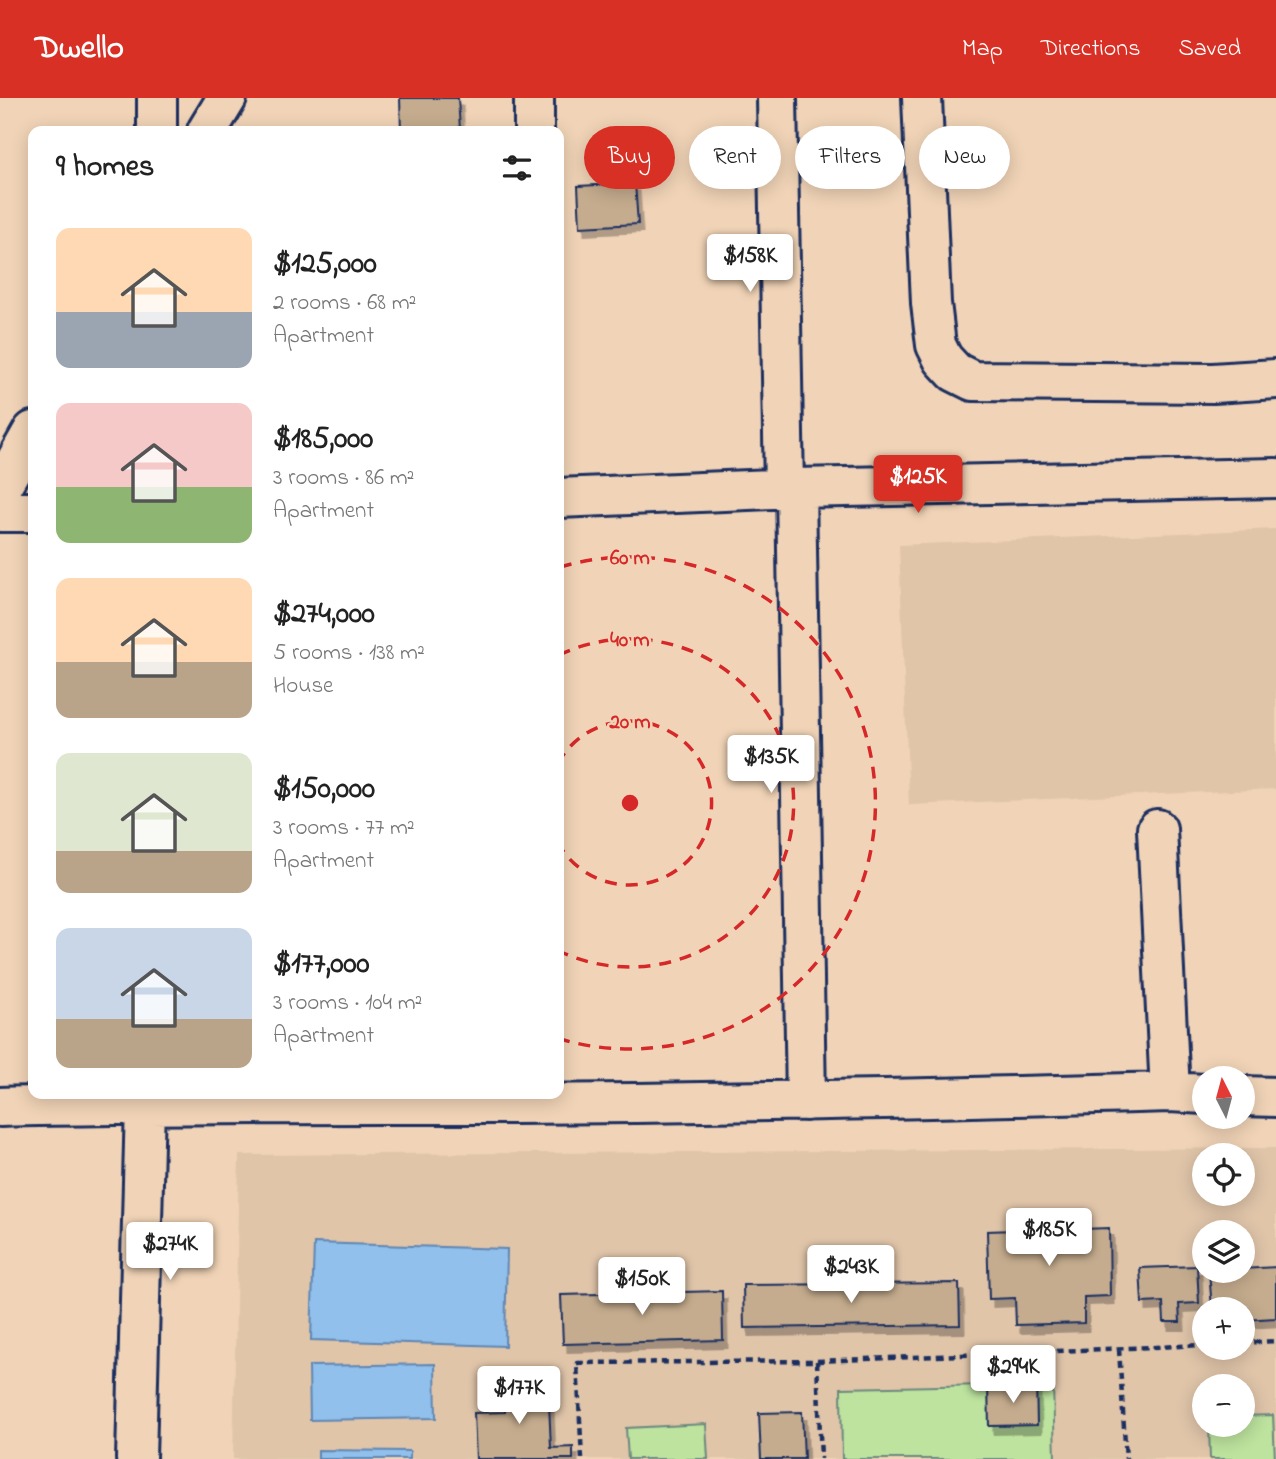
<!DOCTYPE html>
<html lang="en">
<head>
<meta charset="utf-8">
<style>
  :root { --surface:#fff; --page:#f6f6f6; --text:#222; --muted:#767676; --accent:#d93025 }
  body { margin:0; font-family:"Indie Flower",sans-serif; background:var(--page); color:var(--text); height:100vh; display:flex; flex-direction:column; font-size:26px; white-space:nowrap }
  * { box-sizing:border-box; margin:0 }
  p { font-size:23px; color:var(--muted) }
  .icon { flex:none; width:38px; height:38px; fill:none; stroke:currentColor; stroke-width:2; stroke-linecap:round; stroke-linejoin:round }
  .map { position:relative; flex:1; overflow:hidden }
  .details { position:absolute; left:28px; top:28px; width:536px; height:973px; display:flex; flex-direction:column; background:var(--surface); border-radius:14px; box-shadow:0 4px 18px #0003 }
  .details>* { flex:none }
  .banner { position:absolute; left:584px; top:28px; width:586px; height:63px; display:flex; gap:14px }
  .needle { width:46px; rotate:354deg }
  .tools { position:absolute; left:1192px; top:968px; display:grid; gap:14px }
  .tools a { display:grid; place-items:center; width:63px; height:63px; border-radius:50%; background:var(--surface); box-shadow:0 4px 18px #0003; font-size:35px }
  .price { position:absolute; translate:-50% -60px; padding:0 16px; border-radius:7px; background:#fff; color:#222; font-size:23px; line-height:46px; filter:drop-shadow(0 2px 4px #0008) }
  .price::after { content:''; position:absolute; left:50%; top:42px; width:21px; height:16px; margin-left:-10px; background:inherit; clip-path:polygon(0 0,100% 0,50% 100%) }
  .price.on { background:var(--accent); color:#fff }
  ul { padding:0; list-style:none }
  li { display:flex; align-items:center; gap:21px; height:175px; padding:0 28px }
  li span { display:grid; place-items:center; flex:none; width:196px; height:140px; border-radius:14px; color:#555 }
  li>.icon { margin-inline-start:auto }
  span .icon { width:84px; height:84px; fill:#fffc; stroke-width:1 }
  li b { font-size:30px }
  h2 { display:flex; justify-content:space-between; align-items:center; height:84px; padding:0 28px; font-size:30px }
  .tag { padding:0 24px; border-radius:32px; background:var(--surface); box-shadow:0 4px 18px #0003; font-size:24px; line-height:63px }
  .tag.on { background:var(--accent); color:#fff }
  header { display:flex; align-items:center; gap:42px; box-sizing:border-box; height:98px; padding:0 35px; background:var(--accent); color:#fff }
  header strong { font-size:33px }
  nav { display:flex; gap:38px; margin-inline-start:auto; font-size:24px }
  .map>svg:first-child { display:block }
  .built { fill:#e0c5a9; fill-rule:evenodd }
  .green { fill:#bde39e; stroke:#6c897e; stroke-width:2 }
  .water { fill:#90c0eb; stroke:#6186b3; stroke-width:2 }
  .building { fill:#c5ac8e; stroke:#1b2f5e; stroke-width:2; filter:url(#shadow) }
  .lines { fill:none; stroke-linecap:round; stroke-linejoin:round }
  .minor-casing { stroke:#1b2f5e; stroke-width:44 }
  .path { stroke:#1b2f5e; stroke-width:4.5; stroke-dasharray:7 5; stroke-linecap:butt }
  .minor { stroke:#f1d4b7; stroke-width:38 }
  .ring { fill:none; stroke:#d62828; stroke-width:3.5; stroke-dasharray:12 9 }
  .centre { fill:#d62828; stroke:#f1d4b7; stroke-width:3.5 }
  .ring-label { font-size:21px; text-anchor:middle; font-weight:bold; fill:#d62828; stroke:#f1d4b7; stroke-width:5; stroke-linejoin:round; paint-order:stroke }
</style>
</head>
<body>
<header>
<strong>Dwello</strong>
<nav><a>Map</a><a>Directions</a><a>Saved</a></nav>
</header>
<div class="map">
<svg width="1276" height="1361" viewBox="0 0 1276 1361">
  <defs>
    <filter id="shadow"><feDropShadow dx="4.5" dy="8" stdDeviation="0" flood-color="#0004"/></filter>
  </defs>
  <rect width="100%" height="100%" fill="#f1d4b7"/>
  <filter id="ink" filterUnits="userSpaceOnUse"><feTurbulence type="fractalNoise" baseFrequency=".0143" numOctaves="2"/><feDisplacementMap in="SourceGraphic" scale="14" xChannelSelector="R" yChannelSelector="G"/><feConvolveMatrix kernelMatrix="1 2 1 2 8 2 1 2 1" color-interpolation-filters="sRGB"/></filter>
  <g filter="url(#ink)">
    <path class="built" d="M1276 431V691L909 707 899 447Z
      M1276 1050V1361H233L239 1057ZM1204 1057H1242V1096H1204ZM1204 1134H1242V1172H1204ZM1204 1211H1242V1250H1204ZM1204 1288H1242V1326H1204Z"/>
    <path class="green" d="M1036 1285H1053L1055 1361H842L841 1290 988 1287 990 1328 1037 1327Z
      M1273 1317 1275 1361H1210L1209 1327 1242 1326 1243 1318Z
      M706 1326 708 1361H628L626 1330Z"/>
    <path class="water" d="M314 1145 507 1151 505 1248 311 1242Z
      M435 1266 436 1320 310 1322 309 1268Z
      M318 1352 410 1353V1361H318Z"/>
    <path class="building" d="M400 0H458L460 31 401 33Z
      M635 85 638 126 580 129 578 88Z
      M1081 1118V1131L1109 1130 1110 1198 1084 1199V1225L1016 1227 1015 1200 989 1201 987 1133 1015 1132V1120Z
      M1197 1168 1199 1205 1179 1206 1180 1224H1164L1163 1204 1142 1205 1140 1170Z
      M1276 1169V1220L1242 1222V1211H1212L1209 1173 1242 1172V1171Z
      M959 1185 960 1227 744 1230 743 1187Z
      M722 1193 723 1242 563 1246 561 1197Z
      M548 1283 551 1350 573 1349V1361H476L474 1315 505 1314 504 1285Z
      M1036 1285 1037 1327 989 1328 988 1287Z
      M802 1314 804 1361H761L759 1315Z"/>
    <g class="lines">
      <defs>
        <path id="minor" d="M157 0V33
          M534 0V33
          M777 0 784 391
          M922 0 931 205 936 247 943 261 955 274 973 283 1213 285 1276 281
          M207 33 227 0
          M796 390 806 1003
          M0 391 33 333
          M558 400 796 390 1276 380
          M0 414H33
          M1157 731 1170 994
          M1242 998 1276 999
          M0 1009C171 1005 341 1006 512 1006 731 1005 951 1000 1170 994L1204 996
          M136 1361 145 1005"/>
      </defs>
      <use href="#minor" class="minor-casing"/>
      <path class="path" d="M1242 1245 1276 1243
        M1119 1251 1126 1361
        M817 1263 821 1361
        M582 1361 577 1265 817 1263 1204 1247"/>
      <use href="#minor" class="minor"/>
    </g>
  </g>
  <g class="ring">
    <path d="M558 665A82 82 0 1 1 558 745"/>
    <path d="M559 557A164 164 0 1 1 559 853"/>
    <path d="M560 469A246 246 0 1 1 560 941"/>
  </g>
  <circle cx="630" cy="705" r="10" class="centre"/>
  <g class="ring-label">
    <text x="630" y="466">60 m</text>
    <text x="630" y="548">40 m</text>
    <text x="630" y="630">20 m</text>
  </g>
</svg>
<div class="tools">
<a><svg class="needle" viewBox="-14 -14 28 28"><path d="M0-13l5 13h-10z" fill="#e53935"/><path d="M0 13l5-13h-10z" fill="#767676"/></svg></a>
<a><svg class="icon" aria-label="locate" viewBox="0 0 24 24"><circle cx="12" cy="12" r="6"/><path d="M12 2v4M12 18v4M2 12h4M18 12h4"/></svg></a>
<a><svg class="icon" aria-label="layers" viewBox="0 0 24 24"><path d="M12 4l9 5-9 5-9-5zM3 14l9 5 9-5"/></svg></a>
<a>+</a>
<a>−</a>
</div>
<b class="price" style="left:750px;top:196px">$158K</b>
<b class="price on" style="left:918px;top:417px">$125K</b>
<b class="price" style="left:771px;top:697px">$135K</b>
<b class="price" style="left:1049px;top:1170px">$185K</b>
<b class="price" style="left:170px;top:1184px">$274K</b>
<b class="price" style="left:851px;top:1207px">$243K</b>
<b class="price" style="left:642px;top:1219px">$150K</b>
<b class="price" style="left:1013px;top:1307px">$294K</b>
<b class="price" style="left:519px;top:1328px">$177K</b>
<div class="banner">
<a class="tag on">Buy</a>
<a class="tag">Rent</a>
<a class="tag">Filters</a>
<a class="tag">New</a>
</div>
<section class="details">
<h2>9 homes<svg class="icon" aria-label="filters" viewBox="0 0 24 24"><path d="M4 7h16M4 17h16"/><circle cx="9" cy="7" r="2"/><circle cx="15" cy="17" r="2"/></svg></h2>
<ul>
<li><span style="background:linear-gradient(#ffd9b3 60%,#9aa5b1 0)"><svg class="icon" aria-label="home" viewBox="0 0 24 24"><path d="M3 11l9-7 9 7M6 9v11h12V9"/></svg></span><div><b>$125,000</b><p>2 rooms · 68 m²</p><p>Apartment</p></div></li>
<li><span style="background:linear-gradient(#f6c9c9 60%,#8fb573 0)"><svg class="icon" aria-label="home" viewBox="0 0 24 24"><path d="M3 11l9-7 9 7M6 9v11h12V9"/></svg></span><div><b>$185,000</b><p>3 rooms · 86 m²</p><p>Apartment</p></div></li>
<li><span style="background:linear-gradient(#ffd9b3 60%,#b9a48a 0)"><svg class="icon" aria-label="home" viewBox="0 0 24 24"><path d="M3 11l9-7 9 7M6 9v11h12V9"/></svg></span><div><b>$274,000</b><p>5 rooms · 138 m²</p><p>House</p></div></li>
<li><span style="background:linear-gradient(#dfe7d0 70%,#b9a48a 0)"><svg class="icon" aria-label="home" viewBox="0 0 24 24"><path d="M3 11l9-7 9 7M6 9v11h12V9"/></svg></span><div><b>$150,000</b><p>3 rooms · 77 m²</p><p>Apartment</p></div></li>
<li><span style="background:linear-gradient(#c9d6e8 65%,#b9a48a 0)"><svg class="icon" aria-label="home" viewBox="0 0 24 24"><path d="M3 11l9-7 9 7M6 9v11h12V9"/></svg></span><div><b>$177,000</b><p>3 rooms · 104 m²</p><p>Apartment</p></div></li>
</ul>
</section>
</div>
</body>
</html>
